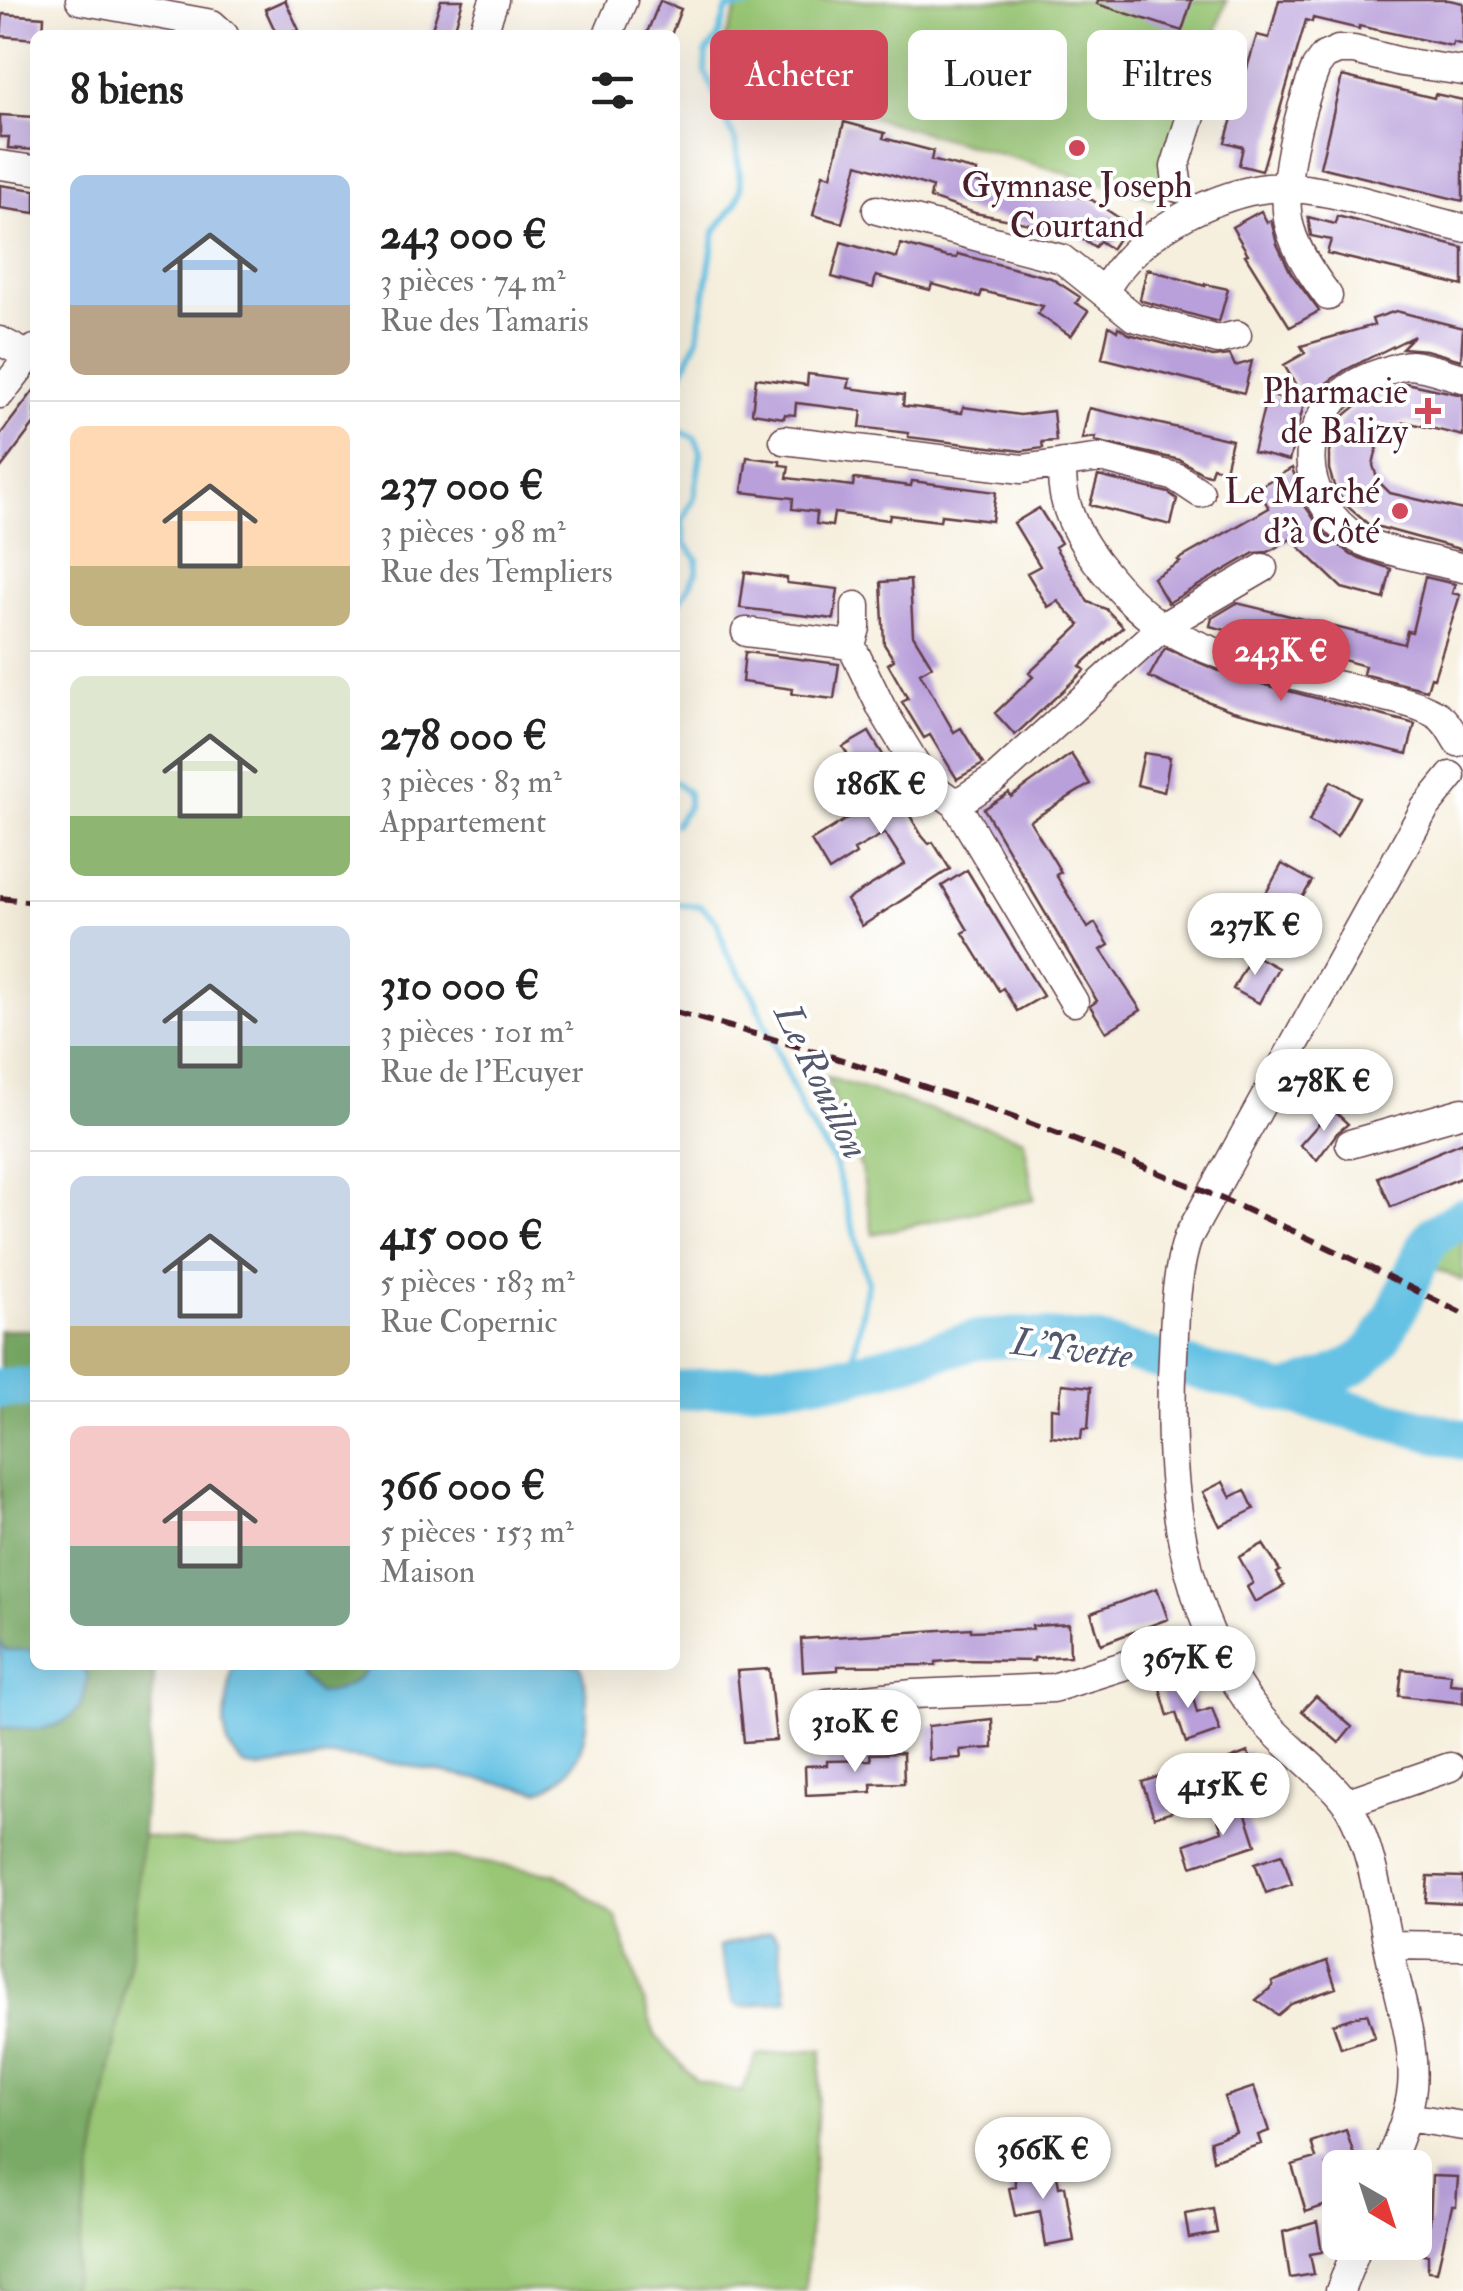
<!DOCTYPE html>
<html lang="fr">
<head>
<meta charset="utf-8">
<style>
  :root { --surface:#fff; --page:#f2f2f2; --text:#222; --muted:#767676; --line:#e0e0e0; --accent:#d1495b }
  body { margin:0; font-family:"IM FELL Double Pica",serif; background:var(--page); color:var(--text); height:100vh; display:flex; flex-direction:column; font-size:38px; white-space:nowrap }
  * { box-sizing:border-box; margin:0 }
  p { font-size:32px; color:var(--muted) }
  .icon { flex:none; width:55px; height:55px; fill:none; stroke:currentColor; stroke-width:2; stroke-linecap:round; stroke-linejoin:round }
  .map { position:relative; flex:1; overflow:hidden }
  .details { position:absolute; left:30px; top:30px; width:650px; height:1640px; display:flex; flex-direction:column; background:var(--surface); border-radius:15px; box-shadow:0 10px 40px #0002 }
  .details>* { flex:none }
  .top-card { position:absolute; left:710px; top:30px; width:602px; height:90px; display:flex; gap:20px }
  .needle { width:65px; rotate:141deg }
  .controls { position:absolute; left:1322px; top:2150px; display:grid; gap:20px }
  .controls a { display:grid; place-items:center; width:110px; height:110px; border-radius:15px; background:var(--surface); box-shadow:0 10px 40px #0002; font-size:50px }
  .price { position:absolute; translate:-50% -85px; padding:0 22px; border-radius:35px; background:#fff; color:#222; font-size:32px; line-height:65px; filter:drop-shadow(0 2px 5px #0008) }
  .price::after { content:''; position:absolute; left:50%; top:60px; width:30px; height:22px; margin-left:-15px; background:inherit; clip-path:polygon(0 0,100% 0,50% 100%) }
  .price.active { background:var(--accent); color:#fff }
  ul { padding:0; list-style:none }
  li { display:flex; align-items:center; gap:30px; height:250px; padding:0 40px }
  li+li { border-top:2px solid var(--line) }
  li span { display:grid; place-items:center; flex:none; width:280px; height:200px; border-radius:15px; color:#555 }
  li>.icon { margin-inline-start:auto }
  span .icon { width:120px; height:120px; fill:#fffc; stroke-width:1 }
  li b { font-size:42px }
  h2 { display:flex; justify-content:space-between; align-items:center; height:120px; padding:0 40px; font-size:42px }
  .pill { padding:0 35px; border-radius:15px; background:var(--surface); box-shadow:0 10px 40px #0002; font-size:35px; line-height:90px }
  .pill.active { background:var(--accent); color:#fff }
  .map>svg:first-child { display:block }
  .green { fill:#98c674; stroke:#717250; stroke-width:2.5 }
  .forest { fill:#7aab66; stroke:#626548; stroke-width:2.5 }
  .water { fill:#66c2e4; stroke:#587088; stroke-width:2.5 }
  .lines { fill:none; stroke-linecap:round; stroke-linejoin:round }
  .stream { stroke:#66c2e4; stroke-width:6 }
  .river { stroke:#66c2e4; stroke-width:40 }
  .building { fill:#b9a0da }
  .minor-casing { stroke:#643e46; stroke-width:31 }
  .minor { stroke:#fff; stroke-width:28 }
  .rail { stroke:#4a1f2b; stroke-width:6; stroke-dasharray:15 8; stroke-linecap:butt }
  .poi-dot { fill:#d1495b; stroke:#fff; stroke-width:4 }
  .labels { text-anchor:middle; stroke-width:8; stroke-linejoin:round; paint-order:stroke }
  .poi-label { font-size:35px; fill:#4a1f2b; stroke:#fff; text-anchor:end }
  .water-label { font-size:38px; font-style:italic; fill:#54586c; stroke:#fff }
</style>
</head>
<body>
<div class="map">
<svg width="1463" height="2291" viewBox="0 0 1463 2291">
  <rect width="100%" height="100%" fill="#fff"/>
  <filter id="ink" filterUnits="userSpaceOnUse"><feTurbulence type="fractalNoise" baseFrequency=".01" numOctaves="2"/><feDisplacementMap in="SourceGraphic" scale="20" xChannelSelector="R" yChannelSelector="G"/><feConvolveMatrix kernelMatrix="1 2 1 2 8 2 1 2 1" color-interpolation-filters="sRGB"/></filter>
  <filter id="wash" filterUnits="userSpaceOnUse"><feTurbulence type="fractalNoise" baseFrequency=".0048" numOctaves="4" result="noise"/><feDisplacementMap in="SourceGraphic" scale="40" xChannelSelector="R" yChannelSelector="G"/><feGaussianBlur stdDeviation="2.25" result="paint"/><feColorMatrix in="noise" values="0 0 0 0 0 0 0 0 0 0 0 0 0 0 0 0 0 1.4 0 .05"/><feComposite in="paint" operator="in"/></filter>
  <g filter="url(#wash)">
    <rect width="100%" height="100%" fill="#f6efdd"/>
    <path class="green" d="M741 0H1227L1157 199 720 74 717 57Z
      M826 1077 1024 1139 1034 1199 873 1234 861 1168Z
      M1463 1228V1281L1426 1264 1439 1242Z
      M140 1836 218 1846 345 1841 556 1874 616 1917 655 2035 696 2081 741 2092 757 2055 822 2050 805 2291H71Z"/>
    <path class="forest" d="M0 1330H35V1665H155L134 1935 71 2291H0Z
      M303 1665H369C358 1683 339 1693 318 1693L302 1677Z"/>
    <path class="water" d="M0 1642 5 1650H35V1665H79L88 1675C86 1684 85 1698 80 1706 61 1734 29 1730 0 1727Z
      M232 1665H303L302 1677 318 1693C339 1693 358 1683 369 1665H580C595 1708 588 1777 538 1791L383 1761 333 1756 259 1769 243 1765 228 1746 224 1726Z
      M771 1932 777 1939 788 2000 740 2007 734 2003 718 1947Z"/>
    <g class="lines">
      <path class="stream" d="M675 389 698 337 715 231 737 202 741 188 736 143 705 71 706 53 718 38 727 9 750 6 761 0
        M675 429 695 438 701 452 694 498 682 521 685 543 697 559V572L680 601 675 602
        M675 782 688 793V807L675 824
        M675 904 701 906 718 923 726 952 753 994 806 1119 834 1161 868 1282 850 1375"/>
      <path class="river" d="M0 1388 35 1387
        M675 1391 850 1375 977 1340 1020 1337 1096 1343 1463 1440
        M1286 1393C1311 1382 1345 1375 1366 1356 1392 1333 1411 1276 1427 1244L1435 1234 1463 1217"/>
    </g>
    <g id="blocks">
      <path class="building" d="M285 0 299 30 277 35 265 9Z
        M441 0H463L453 35H430Z
        M1098 0H1192L1182 31 1097 4Z
        M1279 0H1449L1463 3V45L1453 42 1452 46 1359 26V29L1313 18 1312 22 1306 20 1262 171 1239 165 1243 147 1225 142 1257 35 1269 38Z
        M660 1 681 9 671 35H646Z
        M3 14 44 17 43 35H35V39L1 36Z
        M1342 76 1434 98 1435 94 1463 100V201L1320 167Z
        M0 115 35 117V150L8 148 9 137H0Z
        M844 122 885 133 883 138 933 151 931 160 977 171 975 182 1033 196 1035 186 1092 200 1128 224 1111 249 1100 241 1095 247 1053 219 1050 228 975 213 930 198 932 187 858 164 842 223 813 215 823 174 831 176Z
        M0 185 35 190V213L0 208Z
        M1261 211 1267 222 1271 220 1277 244 1291 273 1319 311 1290 327 1245 255 1248 254 1232 227Z
        M1337 216 1463 248V286L1327 253 1331 240 1311 236 1308 217 1335 224Z
        M841 242 897 258 901 244 947 257 957 258 958 254 1051 278 1080 297 1076 303 1088 311 1071 336 1038 314 1043 306 982 291 980 297 932 284 930 290 876 276 873 288 832 277Z
        M1147 269 1205 286V284L1228 289 1219 322 1142 301 1140 299Z
        M1396 311 1463 328 1461 360 1426 350 1402 348 1414 336 1345 370 1304 399 1284 365 1305 353 1301 346 1374 325 1372 319Z
        M1109 326 1117 331 1118 327 1129 334 1213 357 1230 355 1235 366 1252 361 1244 393 1102 358Z
        M808 374 850 379 848 388 904 395 903 406 962 413 963 407 1020 415 1053 411 1056 441 1042 442 1043 448 1022 451 908 437V433L860 427 862 411 796 403 795 415 785 414 784 418 752 413 756 378 807 385Z
        M1406 383 1463 395V436L1406 422 1391 427 1380 439 1375 456 1373 465 1378 481 1390 493 1463 510V550L1368 524 1348 507 1335 489 1329 469V452L1334 432 1345 415 1362 401Z
        M35 389V423L0 469V435Z
        M1267 395 1304 404 1289 461 1253 452Z
        M1089 408 1232 440 1225 470 1213 467 1210 475 1202 473 1180 460 1095 441 1096 437 1082 439Z
        M747 457 780 461V465L789 466 787 478 853 486 854 479 911 486 912 481 996 492 992 521 941 515 940 521 890 515 889 520 834 513 832 526 816 524 817 512 792 509 793 498 742 492Z
        M1292 468 1305 506 1323 532 1351 555 1391 569 1384 599 1342 588 1291 539 1268 552 1254 553 1168 603 1153 578 1180 562 1178 560 1269 508 1257 488Z
        M1098 476 1169 493 1177 499 1171 525 1090 505Z
        M1039 508 1061 543 1055 547 1088 602 1106 609 1123 627 1080 666 1085 670 1015 735 995 713 1033 677 1029 673 1080 625 1058 601 1048 607 1027 573 1040 566 1014 523Z
        M745 572 787 578V583L838 589 834 619 740 608Z
        M1425 577 1455 584 1452 593 1460 595 1434 678 1431 677 1427 690 1363 674 1365 666 1333 657 1331 666 1271 647 1267 650 1231 639 1233 632 1210 626 1212 618 1237 603 1404 644 1407 631 1412 632Z
        M910 580 913 635 932 666 920 673 954 732 961 728 983 764 957 779 930 735 924 738 902 702 908 699 888 664 894 660 884 644 881 582Z
        M1165 648 1231 676 1415 724 1407 754 1233 711 1170 687 1149 677Z
        M745 652 839 664 834 699 792 694 793 689 742 682Z
        M869 732 891 768 884 772 897 794 922 836 929 844 933 842 950 869 862 926 847 900 905 864 885 833 854 850 856 854 829 871 811 841 869 805 864 796 870 792 843 747Z
        M1144 753 1170 757 1164 792 1137 785Z
        M1071 754 1090 784 1030 821 1061 872 1056 875 1088 928 1095 923 1109 945 1101 950 1141 1010 1106 1032 1090 1006 1097 1001 984 809 1009 793 1011 797Z
        M1331 781 1359 797 1337 837 1309 821Z
        M1282 864 1312 881 1289 920 1260 904Z
        M967 870 1043 996 1017 1011 1003 988 999 991 963 933 968 930 942 886Z
        M1252 954 1278 968 1259 1003 1233 989Z
        M1332 1109 1348 1124 1337 1133 1317 1160 1300 1145Z
        M1463 1142V1177L1391 1207 1378 1177Z
        M1062 1384 1091 1387 1088 1429H1082L1081 1439 1051 1436V1408L1059 1409Z
        M1223 1482 1231 1497 1245 1490 1254 1509 1220 1526 1203 1492Z
        M1263 1544 1280 1571 1277 1573 1284 1586 1255 1602 1247 1587 1253 1583 1239 1557Z
        M1157 1588 1168 1619 1101 1644 1091 1613Z
        M1069 1624 1070 1656 1034 1658V1661L958 1660 936 1662V1665L838 1666V1670L803 1672 801 1639 971 1628V1631L1033 1629 1032 1626Z
        M769 1669 776 1740 744 1742 737 1671Z
        M1402 1669 1451 1674 1450 1684 1463 1685V1703L1399 1696Z
        M1188 1677 1197 1713 1212 1708 1220 1731 1186 1743 1176 1713 1168 1716 1159 1685Z
        M1316 1696 1352 1727 1339 1743 1302 1711Z
        M992 1719 993 1748 960 1750 961 1758 929 1760 928 1726Z
        M1248 1752 1258 1782 1232 1790 1222 1762Z
        M903 1753 904 1783 871 1784 872 1792 806 1795 805 1766 827 1765V1761L871 1760 870 1754Z
        M1170 1773 1182 1808 1154 1817 1142 1782Z
        M1243 1805 1256 1845 1192 1866 1185 1844 1222 1831 1216 1814Z
        M1282 1854 1292 1884 1266 1893 1255 1863Z
        M1428 1876 1463 1877V1904L1426 1902Z
        M1327 1961 1336 1988 1291 2004 1278 2015 1256 2000 1273 1986 1272 1982Z
        M1367 2013 1375 2037 1341 2048 1333 2024Z
        M1254 2087 1269 2131 1258 2135 1261 2144 1213 2160 1210 2141 1236 2132 1224 2097Z
        M1346 2130 1354 2155 1326 2165 1338 2201 1306 2212 1292 2165 1316 2158 1311 2142Z
        M1031 2161 1033 2174 1056 2169 1059 2187 1065 2186 1074 2241 1046 2246 1040 2211 1015 2216 1009 2188 1016 2187 1012 2164Z
        M1432 2176 1458 2177 1456 2206H1452L1437 2272 1428 2271V2255L1415 2252V2220L1430 2223Z
        M1213 2209 1217 2233 1189 2238 1185 2214Z
        M1317 2222 1322 2252 1310 2254 1314 2274 1290 2278 1283 2232Z"/>
    </g>
  </g>
  <g filter="url(#ink)">
    <use href="#blocks" fill-opacity="0" stroke="#643e46" stroke-width="2.5"/>
    <g class="lines">
      <defs>
        <path id="minor" d="M80 0 212 24 224 35
          M482 35 494 0
          M608 35 623 0
          M0 165 35 170
          M1178 188 1175 167 1213 46
          M877 210 1062 259 1134 317 1218 340 1237 335
          M1105 290C1125 255 1152 233 1188 214 1212 202 1240 191 1268 188 1326 183 1404 216 1463 228
          M1328 296C1313 276 1297 253 1290 228 1278 186 1300 108 1316 67L1324 56 1338 50H1354L1401 62 1463 71
          M0 341 29 356
          M1463 378C1446 374 1427 366 1410 365 1401 365 1389 370 1380 373 1298 399 1286 491 1358 539 1374 549 1441 562 1463 568
          M0 394 35 349
          M784 440 1022 469 1101 458 1176 477 1200 493
          M1063 463C1058 499 1075 533 1097 562 1115 585 1137 611 1163 627 1223 664 1300 675 1368 693 1389 698 1414 702 1434 713 1446 719 1451 731 1458 742
          M746 632 851 645 882 709 927 783 956 804 1074 1002
          M851 645 856 628V606
          M956 804 996 778 1162 627 1263 568
          M1350 1144 1463 1112
          M828 1703 913 1694 1053 1688 1212 1638
          M1346 1803 1450 1767
          M1388 1945 1463 1946
          M1407 2117 1463 2126
          M1387 2168C1397 2141 1409 2116 1412 2088 1416 2044 1399 1997 1390 1954 1379 1906 1374 1852 1350 1809 1334 1781 1283 1745 1260 1717 1179 1616 1166 1481 1173 1356 1175 1315 1175 1277 1188 1237L1425 808 1451 776
          M1340 2291 1359 2242"/>
      </defs>
      <use href="#minor" class="minor-casing"/>
      <use href="#minor" class="minor"/>
      <path class="rail" d="M0 898 35 902
        M675 1012C857 1060 1035 1121 1208 1193 1295 1230 1379 1272 1463 1314"/>
    </g>
  </g>
  <g class="poi-dot">
    <circle cx="1077" cy="148" r="10"/>
    <path d="M1423 396h10v10h10v10h-10v10h-10v-10h-10v-10h10z"/>
    <circle cx="1400" cy="511" r="10"/>
  </g>
  <g class="labels">
    <g class="poi-label">
      <text x="1077" y="197" text-anchor="middle">Gymnase Joseph<tspan x="1077" dy="40">Courtand</tspan></text>
      <text x="1408" y="403">Pharmacie<tspan x="1408" dy="40">de Balizy</tspan></text>
      <text x="1380" y="503">Le Marché<tspan x="1380" dy="40">d'à Côté</tspan></text>
    </g>
    <g class="water-label">
      <text transform="translate(822 1081) rotate(64)" y="13">Le Rouillon</text>
      <text transform="translate(1072 1348) rotate(7)" y="13">L'Yvette</text>
    </g>
  </g>
</svg>
<div class="controls">
<a><svg class="needle" viewBox="-14 -14 28 28"><path d="M0-13l5 13h-10z" fill="#e53935"/><path d="M0 13l5-13h-10z" fill="#767676"/></svg></a>
</div>
<b class="price active" style="left:1281px;top:704px">243K €</b>
<b class="price" style="left:881px;top:837px">186K €</b>
<b class="price" style="left:1255px;top:978px">237K €</b>
<b class="price" style="left:1324px;top:1134px">278K €</b>
<b class="price" style="left:1188px;top:1711px">367K €</b>
<b class="price" style="left:855px;top:1775px">310K €</b>
<b class="price" style="left:1223px;top:1838px">415K €</b>
<b class="price" style="left:1043px;top:2202px">366K €</b>
<div class="top-card">
<a class="pill active">Acheter</a>
<a class="pill">Louer</a>
<a class="pill">Filtres</a>
</div>
<section class="details">
<h2>8 biens<svg class="icon" aria-label="filters" viewBox="0 0 24 24"><path d="M4 7h16M4 17h16"/><circle cx="9" cy="7" r="2"/><circle cx="15" cy="17" r="2"/></svg></h2>
<ul>
<li><span style="background:linear-gradient(#a9c7e8 65%,#b9a48a 0)"><svg class="icon" aria-label="home" viewBox="0 0 24 24"><path d="M3 11l9-7 9 7M6 9v11h12V9"/></svg></span><div><b>243 000 €</b><p>3 pièces · 74 m²</p><p>Rue des Tamaris</p></div></li>
<li><span style="background:linear-gradient(#ffd9b3 70%,#c2b280 0)"><svg class="icon" aria-label="home" viewBox="0 0 24 24"><path d="M3 11l9-7 9 7M6 9v11h12V9"/></svg></span><div><b>237 000 €</b><p>3 pièces · 98 m²</p><p>Rue des Templiers</p></div></li>
<li><span style="background:linear-gradient(#dfe7d0 70%,#8fb573 0)"><svg class="icon" aria-label="home" viewBox="0 0 24 24"><path d="M3 11l9-7 9 7M6 9v11h12V9"/></svg></span><div><b>278 000 €</b><p>3 pièces · 83 m²</p><p>Appartement</p></div></li>
<li><span style="background:linear-gradient(#c9d6e8 60%,#7fa58c 0)"><svg class="icon" aria-label="home" viewBox="0 0 24 24"><path d="M3 11l9-7 9 7M6 9v11h12V9"/></svg></span><div><b>310 000 €</b><p>3 pièces · 101 m²</p><p>Rue de l'Ecuyer</p></div></li>
<li><span style="background:linear-gradient(#c9d6e8 75%,#c2b280 0)"><svg class="icon" aria-label="home" viewBox="0 0 24 24"><path d="M3 11l9-7 9 7M6 9v11h12V9"/></svg></span><div><b>415 000 €</b><p>5 pièces · 183 m²</p><p>Rue Copernic</p></div></li>
<li><span style="background:linear-gradient(#f6c9c9 60%,#7fa58c 0)"><svg class="icon" aria-label="home" viewBox="0 0 24 24"><path d="M3 11l9-7 9 7M6 9v11h12V9"/></svg></span><div><b>366 000 €</b><p>5 pièces · 153 m²</p><p>Maison</p></div></li>
</ul>
</section>
</div>
</body>
</html>
